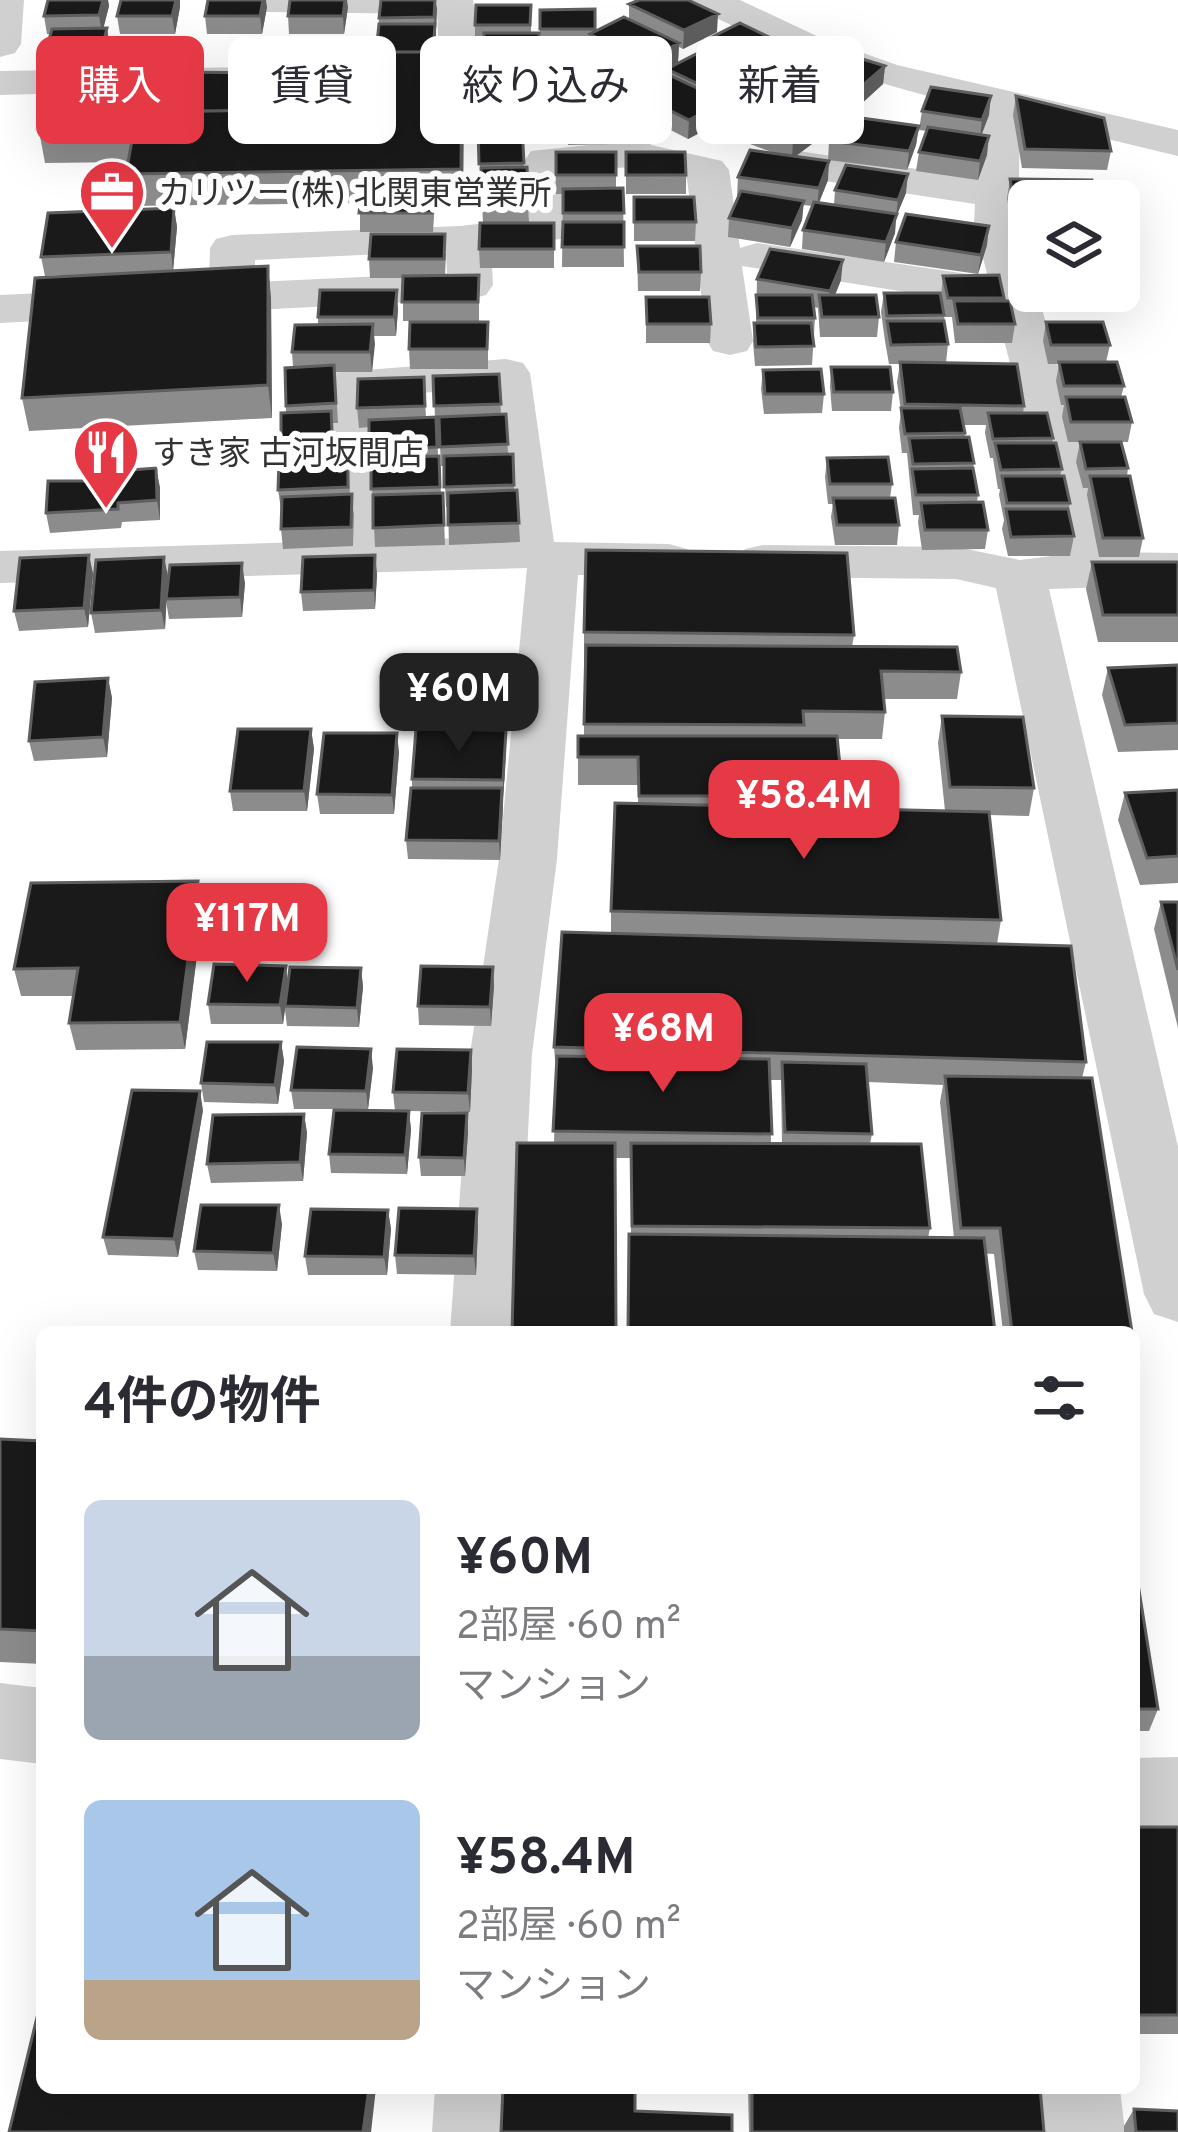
<!DOCTYPE html>
<html lang="ja">
<head>
<meta charset="utf-8">
<style>
  :root { --surface:#fff; --page:#f7f7f7; --text:#2b2b33; --muted:#7c7c81; --accent:#e63946 }
  body { margin:0; font-family:Overpass,"Noto Sans JP",sans-serif; background:var(--page); color:var(--text); height:100vh; display:flex; flex-direction:column; font-size:45px; white-space:nowrap }
  * { box-sizing:border-box; margin:0 }
  p { font-size:39px; color:var(--muted) }
  .icon { flex:none; width:66px; height:66px; fill:none; stroke:currentColor; stroke-width:2; stroke-linecap:round; stroke-linejoin:round }
  .map { position:relative; flex:1; overflow:hidden }
  .panel { position:absolute; left:36px; top:1326px; width:1104px; height:768px; display:flex; flex-direction:column; background:var(--surface); border-radius:18px; box-shadow:0 12px 48px #0002 }
  .panel>* { flex:none }
  .banner { position:absolute; left:36px; top:36px; width:1107px; height:108px; display:flex; gap:24px }
  .controls { position:absolute; left:1008px; top:180px; display:grid; gap:24px }
  .controls a { display:grid; place-items:center; width:132px; height:132px; border-radius:18px; background:var(--surface); box-shadow:0 12px 48px #0002; font-size:60px }
  .price { position:absolute; translate:-50% -102px; padding:0 27px; border-radius:24px; background:var(--accent); color:#fff; font-size:39px; line-height:78px; filter:drop-shadow(0 3px 6px #0008) }
  .price::after { content:''; position:absolute; left:50%; top:72px; width:36px; height:27px; margin-left:-18px; background:inherit; clip-path:polygon(0 0,100% 0,50% 100%) }
  .price.active { background:#222; color:#fff }
  ul { padding:0; list-style:none }
  li { display:flex; align-items:center; gap:36px; height:300px; padding:0 48px }
  li span { display:grid; place-items:center; flex:none; width:336px; height:240px; border-radius:18px; color:#555 }
  li>.icon { margin-inline-start:auto }
  span .icon { width:144px; height:144px; fill:#fffc; stroke-width:1 }
  li b { font-size:51px }
  h2 { display:flex; justify-content:space-between; align-items:center; height:144px; padding:0 48px; font-size:51px }
  .tag { padding:0 42px; border-radius:18px; background:var(--surface); box-shadow:0 12px 48px #0002; font-size:42px; line-height:108px }
  .tag.active { background:var(--accent); color:#fff }
  .map>svg:first-child { display:block }
  .lines { fill:none; stroke-linecap:round; stroke-linejoin:round }
  .minor { fill:#d0d0d0; fill-rule:evenodd }
  .tertiary { fill:#d0d0d0; fill-rule:evenodd }
  .wall { fill:#8c8c8c; fill-rule:evenodd }
  .shaded-wall { fill:#5f5f5f }
  .building { fill:#1a1a1a; stroke:#5f5f5f; stroke-width:3 }
  .labels { text-anchor:middle; stroke-width:12; stroke-linejoin:round; paint-order:stroke }
  .far-poi-label { font-size:33px; fill:#333; stroke:#fff; text-anchor:start }
</style>
</head>
<body>
<div class="map">
<svg width="1178" height="2132" viewBox="0 0 1178 2132">
  <rect width="100%" height="100%" fill="#fff"/>
  <g class="lines">
    <path class="minor" d="M244 0H473L484 70 496 77 635 78 641 87 651 145 722 161 729 170 740 248 757 243 988 277 974 224 975 204 779 174 764 170 758 161 764 152 779 148 976 178 979 109C870 83 796 57 695 8L689 0H740L821 38 897 65 1178 130V156L1020 118 1018 224 1029 263V291H1037L1110 552 1178 553V585L1049 589 1178 1147V1322L1154 1314 1144 1294 996 588 956 579 763 577 745 573 737 561 745 549 763 545 956 547 1020 560 1060 555 995 306 742 266 753 341 747 351 730 355 713 351 707 341 687 179 631 167 568 171 574 229 568 238 491 248 493 285 486 295 470 299 0 323V295L209 285 210 248 216 239 232 235 460 226 529 218 525 160 531 151 608 143 601 100C562 101 471 115 447 80 436 65 439 33 437 14L264 12 250 8ZM446 251 447 273 255 282V260Z
      M250 67 264 70 270 79 264 88 0 95V71Z
      M506 359 523 363 530 373 554 542 669 544 687 549 695 560 687 571 669 576 578 575 557 859 532 1054 518 1332H450L470 1054 499 859 527 568 0 583V551L341 541 323 405 321 383 328 373ZM484 389 502 537 392 540 370 396Z
      M435 2088H521L518 2132H432Z
      M1034 2088H1120L1125 2132H1039Z"/>
    <path class="tertiary" d="M0 0H24L21 44 15 53 0 57Z
      M0 1683 42 1688V1764L0 1759Z
      M1178 1757V1837L1134 1838V1758Z"/>
  </g>
  <path class="wall" d="M48 0H108L109 6 103 28 110 47 103 75H47L44 57 50 34H47L44 16Z
    M121 0H180V7L175 34H120L117 16Z
    M629 4 717 32 683 49 679 47 678 62 644 79 590 53V48H540V10L595 9V32L629 20Z
    M531 5V33H539V71L483 72V43H475V25Z
    M267 7 262 34H207L205 16Z
    M348 7 344 34H289L288 16Z
    M437 8 435 52 464 83 463 201H435L433 232H360V203L131 206 126 174 128 162 45 163 39 131 156 112 270 73 272 91 269 110H271L376 53 379 18Z
    M706 40 794 68 761 86 758 84V95L809 81 810 70 885 66 883 84 860 105 853 103 851 117 919 126 916 145 907 170 828 160 829 141 834 129 824 137 820 135V138L795 156 828 180 819 203 834 205 835 190 906 193 896 217 895 233 884 262 802 249 803 230 813 206 803 205 802 220 790 247 728 237 729 218 739 196H737L738 177 777 154 726 135 727 116 744 104 724 114V120L688 139 632 110V91L667 74V69L705 53Z
    M538 87V127H522L524 167H527L529 223H554V268H480L479 249 483 223 478 128 481 127 480 108Z
    M565 91 612 125V144L568 145Z
    M1016 96 1111 151 1107 170 1022 168 1013 115Z
    M922 111 989 115 981 135 987 155 978 180 916 171 919 152 927 131 919 130Z
    M556 152H616V188H623L624 267H562L563 194H556Z
    M626 152 686 175V194H626Z
    M1010 179 1029 201V291H1116L1113 308 1027 307 1022 276 1023 268H1017L1012 239 1014 226H1012L1007 198Z
    M634 197 696 222 695 241H634Z
    M174 208 177 227 173 271 268 266 271 299 272 418 29 431 22 398 170 271 45 276 41 257Z
    M896 242 987 245 978 274 894 262Z
    M637 246 701 272 700 291H638Z
    M446 253 445 276 479 275V321H403V278H370L369 259Z
    M943 276 1004 298 1003 301 1015 324 1012 343H955L952 317H945L941 295Z
    M757 279 841 280 835 295 879 317 877 337H820L818 308 814 307 815 318 812 365 755 366 753 342 754 323H756Z
    M884 293 944 315 948 344 946 363 1024 406 1023 413 1053 438 1052 443 1062 469 1060 476 1070 503 1068 512 1074 536 1070 556H1008L1002 529 1004 520 999 495 1000 489H998L993 458H990L985 433 986 425H964L965 437 974 463 973 469 978 495 977 502 988 530 985 549 922 550 918 522 919 515H913L907 453H902L899 428 901 411 897 382 900 364H889L885 341 881 312Z
    M646 297 711 324 710 343H646Z
    M398 309 396 336H374L372 372H335L338 423H332L334 456H348L350 494 354 514 353 546 283 549 281 529V509L278 490 282 458 281 413H286L285 368 293 367 292 352 318 325V317Z
    M1046 322 1110 345 1106 362 1124 386 1121 397 1132 422 1128 442H1068L1062 417 1064 405H1061L1056 381 1059 364H1048L1043 341Z
    M488 341V369H410L409 349Z
    M831 367 893 392 891 411H832L830 387Z
    M763 370 824 394 822 413 764 414 761 389Z
    M499 374 501 415 506 414 508 454H513L514 491 517 490 520 542 449 545 448 507H446L444 466H441L439 425H437L438 456 441 493H443L445 545 375 547 369 427 359 428 357 408 424 377 426 418 435 417 433 376Z
    M1080 442 1128 468 1127 476 1143 538 1139 557H1099L1087 495 1088 488H1083L1076 462Z
    M827 458 892 484 890 498 899 525 897 545H835L831 517 833 504H828L825 477Z
    M156 468 160 488V520L122 522 121 528 50 533 46 513 104 481Z
    M89 555 93 574 88 627 19 631 14 611Z
    M375 555 377 575 375 609 303 611 301 592Z
    M1092 562H1178V642H1098L1086 589Z
    M168 576 167 592 245 583 242 617 169 619 166 601 165 629 95 633 91 613Z
    M584 632 854 635 852 647 961 672 957 699H884L885 712 882 739H837L843 796 841 809 945 811 938 743 942 716 1034 788 1029 816 990 815 1001 920 997 944 1086 1062 1082 1078 1132 1332H1003L994 1254 631 1234V1158H615L554 1143 556 1073 554 1047 611 933V911L638 804V785H578V736H584ZM770 1080H781L782 1144H771ZM868 1082 943 1085 940 1102 954 1238H928L930 1228 870 1144 872 1134Z
    M1178 665V750L1118 752 1102 695 1108 668Z
    M108 678 112 698 107 757 34 761 29 741Z
    M311 729 314 749 307 811H233L230 791Z
    M506 730V749L500 860 408 859 406 840 412 788V779Z
    M399 752 394 814H320L317 794Z
    M1178 790V883L1140 885 1118 820 1125 793Z
    M1161 902H1178V1028L1154 929Z
    M203 908 185 1049 76 1050 69 1023 74 996H21L14 969Z
    M361 968 363 987 359 1027 287 1026 285 1010 283 1024H211L208 1004 288 981Z
    M494 986 491 1026 419 1025 418 1006Z
    M281 1042 284 1061 278 1104 204 1102 201 1083Z
    M471 1050 472 1069 470 1112 409 1111 411 1130 407 1174 331 1173 329 1154 395 1111 393 1092Z
    M373 1068 368 1109H294L291 1090Z
    M203 1110 178 1257 108 1255 103 1237Z
    M467 1113 468 1132 465 1176H421L419 1157Z
    M304 1114 307 1133 303 1181 211 1183 207 1164Z
    M388 1210 391 1229 387 1275H308L305 1256Z
    M282 1224 277 1271 198 1270 194 1251Z
    M478 1227 476 1275 397 1274 395 1255Z
    M0 1439 42 1441V1664L0 1662Z
    M1134 1559 1158 1709 1149 1731H1134Z
    M1134 1827H1178V2034H1134Z
    M748 2088H1040L1044 2132H749Z
    M1134 2109 1178 2132H1124V2126Z"/>
  <path class="shaded-wall" d="M103 0H108L109 6 102 34 99 15Z
    M176 0H180V7L175 34 172 16Z
    M263 0H266L267 7 262 34 260 16Z
    M345 0H347L348 7 344 34 343 16Z
    M435 0 437 8 434 70 433 52Z
    M718 14 717 32 683 49 684 30Z
    M107 28 110 47 103 75 100 56Z
    M679 43 678 62 644 79V61Z
    M796 50 794 68 761 86 762 67Z
    M462 51 464 83 463 201 461 169Z
    M885 66 883 84 860 105 862 86Z
    M270 73 272 91 263 140 261 122Z
    M758 78 757 97 724 114V120L688 139 689 120 723 102 724 96Z
    M991 96 989 115 980 139 982 120Z
    M853 97 852 116 824 137 825 118Z
    M822 119 820 138 792 159 793 140Z
    M919 126 916 145 907 170 909 151Z
    M989 136 987 155 978 180 980 161Z
    M829 161 828 180 817 207 819 188Z
    M908 174 906 193 896 217 895 233 884 262 886 242 896 216 898 200Z
    M804 201 802 220 790 247 792 228Z
    M174 208 177 227 173 271 171 252Z
    M989 226 987 245 978 274 981 255Z
    M843 260 841 280 829 310 830 291Z
    M268 266 271 299 272 418 268 385Z
    M397 290 398 309 396 336 394 317Z
    M373 324 375 344 372 372 370 352Z
    M156 468 160 488V520L157 500Z
    M89 555 93 574 88 627 84 608Z
    M375 555 377 575 375 609 374 590Z
    M164 557 168 576 165 629 161 610Z
    M242 563 245 583 242 617 240 597Z
    M108 678 112 698 107 757 103 737Z
    M311 729 314 749 307 811 304 791Z
    M506 730V749L503 799V780Z
    M397 733 399 752 394 814 392 795Z
    M502 788 503 808 500 860 499 841Z
    M198 881 203 908 185 1049 180 1022Z
    M286 966 288 985 283 1024 280 1005Z
    M493 967 494 986 491 1026 490 1007Z
    M361 968 363 987 359 1027 357 1008Z
    M281 1042 284 1061 278 1104 275 1085Z
    M371 1049 373 1068 368 1109 366 1091Z
    M471 1050 472 1069 470 1112 468 1093Z
    M200 1091 203 1110 178 1257 174 1239Z
    M409 1111 411 1130 407 1174 405 1155Z
    M467 1113 468 1132 465 1176 464 1158Z
    M304 1114 307 1133 303 1181 300 1162Z
    M279 1205 282 1224 277 1271 273 1253Z
    M477 1209 478 1227 476 1275 474 1256Z
    M388 1210 391 1229 387 1275 384 1257Z
    M369 2088H376L371 2132H363Z"/>
  <path class="building" d="M48 0H103L99 15 44 16Z
    M121 0H176L172 16H117Z
    M208 0H263L260 16H205Z
    M290 0H345L343 16H288Z
    M381 0H435L434 17 379 18Z
    M639 0H688L718 14 684 30 629 4Z
    M476 5H531L530 25H475Z
    M595 9V29H540V10Z
    M624 17 679 43 644 61 590 34Z
    M740 23 796 50 762 67 706 40Z
    M379 24H435L433 52H376Z
    M107 28 100 56 44 57 52 29Z
    M484 33H539V53H483Z
    M833 50 885 66 862 86 810 70Z
    M462 51 461 169 126 174 134 129 39 131 43 113 271 110 277 54Z
    M702 51 758 78 724 96 667 69Z
    M167 72 270 73 263 110 156 112Z
    M667 74 724 101 689 120 632 91Z
    M788 74 853 97 825 118 799 108 822 119 793 140 727 116Z
    M481 87H538V108H480Z
    M931 87 991 96 982 120 922 111Z
    M609 90 612 125 568 126 565 91Z
    M1016 96 1104 118 1111 151 1025 149Z
    M840 115 919 126 909 151 829 141Z
    M522 126 524 163 479 164 478 128Z
    M928 127 989 136 980 161 919 152Z
    M750 150 829 161 819 188 738 177Z
    M556 152H616V175H556Z
    M626 152H685L686 175H626Z
    M846 165 908 174 898 200 835 190Z
    M527 167 529 205 482 206 481 168Z
    M1010 179 1092 180 1097 201H1029V207H1014Z
    M362 188H434L432 213H359Z
    M623 188 624 213H563V189Z
    M741 191 804 201 792 228 729 218Z
    M634 197H694L696 222H634Z
    M814 202 897 214 886 242 803 230Z
    M174 208 171 252 41 257 48 213Z
    M906 214 989 226 981 255 896 242Z
    M1015 220H1029V249H1020Z
    M563 222H624V247H562Z
    M480 223H554V249H479Z
    M371 234H445L444 259H369Z
    M637 246H700L701 272H639Z
    M770 249 843 260 830 291 757 279Z
    M1025 257H1029V284Z
    M268 266V385L22 398 35 278Z
    M479 275 478 302H402L403 276Z
    M999 275 1004 298H948L943 276Z
    M320 290H397L394 317H318Z
    M884 293H940L944 315 887 316Z
    M756 295H812L815 318H758Z
    M819 295H876L879 317H822Z
    M646 297H709L711 324H647Z
    M954 301H1010L1015 324H958Z
    M887 321H944L948 344 891 345Z
    M410 322H488L487 349H409Z
    M1046 322H1103L1110 345H1051Z
    M754 323H811L814 346 756 347Z
    M373 324 370 352H292L295 325Z
    M900 362 1017 364 1024 406 905 404Z
    M1059 362H1117L1124 386H1064Z
    M334 365 336 403 286 406 285 368Z
    M831 367H890L893 392H834Z
    M821 369 824 394H765L763 370Z
    M499 374 501 404 434 406 433 376Z
    M424 377 425 406 357 408 358 379Z
    M1066 397H1125L1132 422H1071Z
    M901 408H960L965 433 905 434Z
    M331 411 333 450 281 453V413Z
    M988 413H1047L1053 438 993 439Z
    M506 414 508 444 440 447 439 417Z
    M436 417 437 447 369 450V420Z
    M969 437 974 463 913 464 909 438Z
    M1080 442H1121L1128 468 1086 469Z
    M995 443H1056L1062 469 1001 470Z
    M513 454 514 485 444 487V456Z
    M348 456V487L278 490 279 459Z
    M439 456 440 487 371 489V458Z
    M888 457 892 484H830L827 458Z
    M156 468 157 500 118 503V509L46 513 48 481H104V472Z
    M973 468 978 495H916L912 469Z
    M1002 476H1064L1070 503H1007Z
    M1090 476H1130L1143 538H1103Z
    M517 490 519 523 448 525V493Z
    M443 493 444 525 373 528V495Z
    M352 494 351 527 281 529 282 497Z
    M833 498H895L899 525H837Z
    M983 502 988 530H925L921 503Z
    M1006 509H1068L1074 536 1011 537Z
    M586 550 847 553 854 635 584 632Z
    M89 555 84 608 14 611 20 558Z
    M375 555 374 590 301 592 303 557Z
    M164 557 161 610 91 613 96 560Z
    M1092 562H1178V615H1103Z
    M242 563 240 597 166 599 170 565Z
    M586 645 957 647 961 672 881 671 885 712 803 711 804 725 584 724Z
    M1178 665V723L1125 725 1108 668Z
    M108 678 103 737 29 741 35 682Z
    M942 716 1023 717 1034 788 950 787Z
    M238 729H311L304 791H230Z
    M416 729 506 730 503 780 412 779Z
    M324 733H397L392 795 317 794Z
    M578 736H837L843 796H639L638 757H578Z
    M411 788H502L499 841 406 840Z
    M1178 790V856L1147 858 1125 793Z
    M615 803 989 812 1001 920 611 911Z
    M198 881 180 1022 69 1023 78 968 14 969 31 883Z
    M1161 902H1178V970Z
    M562 932 1071 946 1086 1062 554 1047Z
    M214 964 286 966 280 1005 208 1004Z
    M421 966 493 967 490 1007 418 1006Z
    M290 967 361 968 357 1008 285 1006Z
    M207 1042H281L275 1085 201 1083Z
    M297 1047 371 1049 366 1091 291 1090Z
    M397 1049 471 1050 468 1093 393 1092Z
    M557 1056 769 1059 772 1134 553 1131Z
    M782 1062 866 1064 872 1134 785 1132Z
    M945 1076 1092 1078 1132 1332H1012L1000 1228H961Z
    M132 1090 200 1091 174 1239 103 1237Z
    M334 1110 409 1111 405 1155 329 1154Z
    M422 1113H467L464 1158 419 1157Z
    M304 1114 300 1162 207 1164 213 1115Z
    M517 1143H615L616 1332H512Z
    M631 1143 921 1144 930 1228 632 1226Z
    M201 1205H279L273 1253 194 1251Z
    M399 1208 477 1209 474 1256 395 1255Z
    M311 1209 388 1210 384 1257 305 1256Z
    M629 1234 984 1238 995 1332H628Z
    M0 1439 42 1441V1631L0 1629Z
    M1134 1559 1158 1709H1134Z
    M1134 1827H1178V2015H1138L1134 1990Z
    M42 1997V2088H369L363 2132H9Z
    M503 2088H635V2111L732 2115V2132H501Z
    M752 2088H1040L1044 2132H752Z
    M1134 2109 1178 2111V2132H1136Z"/>
  <defs>
    <symbol id="office-pin" viewBox="-11 -11 22 30"><path d="M0 17L-7.5 6A9.5 9.5 0 1 1 7.5 6Z" fill="#e63946" stroke="#fff"/><path d="M-6-3h4V-5.5h4V-3h4V5H-6ZM-1-4.5V-3h2v-1.5ZM-6 0V1H6V0Z" fill="#fff"/></symbol>
    <symbol id="restaurant-pin" viewBox="-11 -11 22 30"><path d="M0 17L-7.5 6A9.5 9.5 0 1 1 7.5 6Z" fill="#e63946" stroke="#fff"/><path d="M-5-6h1v4h1v-4h1v4h1v-4h1v5L-1.5 .5V6h-2V.5L-5-1ZM5-6V6H3V1.5H1.5Q1.5-4 5-6Z" fill="#fff"/></symbol>
  </defs>
  <g fill-rule="evenodd">
    <use href="#office-pin" x="74" y="154" width="76" height="104"/>
    <use href="#restaurant-pin" x="68" y="414" width="76" height="104"/>
  </g>
  <g class="labels">
    <g class="far-poi-label">
      <text x="158" y="204">カリツー(株) 北関東営業所</text>
      <text x="152" y="464">すき家 古河坂間店</text>
    </g>
  </g>
</svg>
<div class="controls">
<a><svg class="icon" aria-label="layers" viewBox="0 0 24 24"><path d="M12 4l9 5-9 5-9-5zM3 14l9 5 9-5"/></svg></a>
</div>
<b class="price active" style="left:459px;top:755px">¥60M</b>
<b class="price" style="left:804px;top:862px">¥58.4M</b>
<b class="price" style="left:247px;top:985px">¥117M</b>
<b class="price" style="left:663px;top:1095px">¥68M</b>
<div class="banner">
<a class="tag active">購入</a>
<a class="tag">賃貸</a>
<a class="tag">絞り込み</a>
<a class="tag">新着</a>
</div>
<section class="panel">
<h2>4件の物件<svg class="icon" aria-label="filters" viewBox="0 0 24 24"><path d="M4 7h16M4 17h16"/><circle cx="9" cy="7" r="2"/><circle cx="15" cy="17" r="2"/></svg></h2>
<ul>
<li><span style="background:linear-gradient(#c9d6e8 65%,#9aa5b1 0)"><svg class="icon" aria-label="home" viewBox="0 0 24 24"><path d="M3 11l9-7 9 7M6 9v11h12V9"/></svg></span><div><b>¥60M</b><p>2部屋 · 60 m²</p><p>マンション</p></div></li>
<li><span style="background:linear-gradient(#a9c7e8 75%,#b9a48a 0)"><svg class="icon" aria-label="home" viewBox="0 0 24 24"><path d="M3 11l9-7 9 7M6 9v11h12V9"/></svg></span><div><b>¥58.4M</b><p>2部屋 · 60 m²</p><p>マンション</p></div></li>
</ul>
</section>
</div>
</body>
</html>
